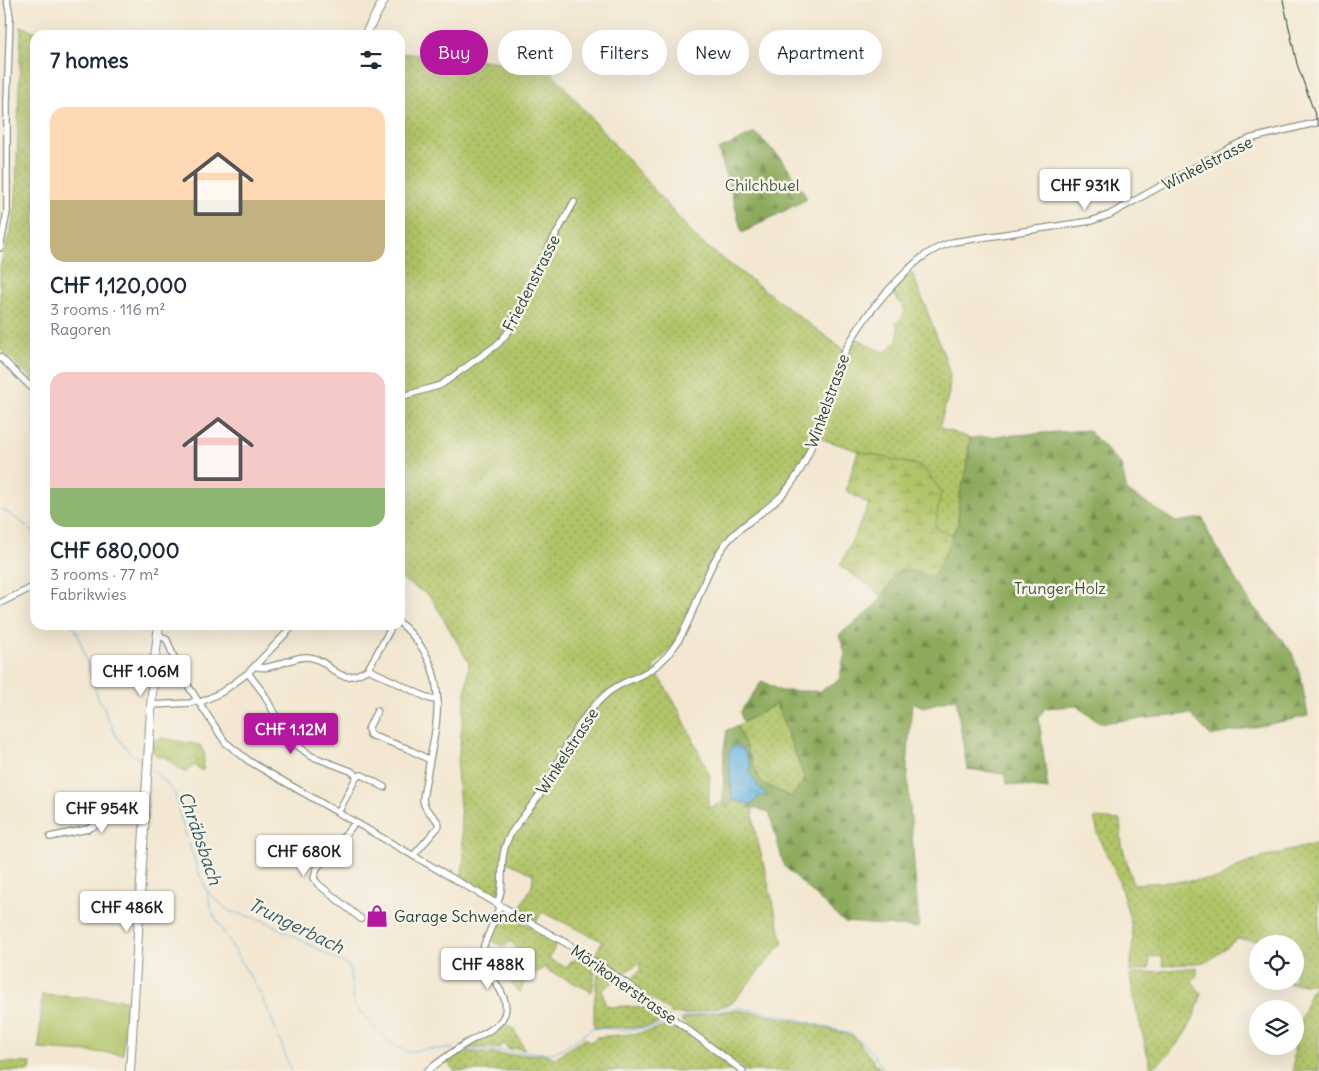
<!DOCTYPE html>
<html lang="en">
<head>
<meta charset="utf-8">
<style>
  :root { --surface:#fff; --page:#f6f6f7; --text:#1f2937; --muted:#747a83; --accent:#b5179e }
  body { margin:0; font-family:Delius,sans-serif; background:var(--page); color:var(--text); height:100vh; display:flex; flex-direction:column; font-size:19px; white-space:nowrap }
  * { box-sizing:border-box; margin:0 }
  p { font-size:16px; color:var(--muted) }
  .icon { flex:none; width:28px; height:28px; fill:none; stroke:currentColor; stroke-width:2; stroke-linecap:round; stroke-linejoin:round }
  .map { position:relative; flex:1; overflow:hidden }
  .sheet { position:absolute; left:30px; top:30px; width:375px; height:600px; display:flex; flex-direction:column; background:var(--surface); border-radius:15px; box-shadow:0 5px 20px #0002 }
  .sheet>* { flex:none }
  .guide { position:absolute; left:420px; top:30px; width:475px; height:45px; display:flex; gap:10px }
  .tools { position:absolute; left:1249px; top:935px; display:grid; gap:10px }
  .tools a { display:grid; place-items:center; width:55px; height:55px; border-radius:50%; background:var(--surface); box-shadow:0 5px 20px #0002; font-size:25px }
  .price { position:absolute; translate:-50% -42px; padding:0 11px; border-radius:5px; background:#fff; color:#222; font-size:16px; line-height:32px; filter:drop-shadow(0 1px 2px #0008) }
  .price::after { content:''; position:absolute; left:50%; top:30px; width:15px; height:11px; margin-left:-8px; background:inherit; clip-path:polygon(0 0,100% 0,50% 100%) }
  .price.active { background:var(--accent); color:#fff }
  ul { padding:0; list-style:none }
  li { display:grid; align-content:center; gap:10px; height:265px; padding:0 20px }
  li span { display:grid; place-items:center; height:155px; border-radius:15px; color:#555 }
  li>.icon { margin-inline-start:auto }
  span .icon { width:90px; height:90px; fill:#fffc; stroke-width:1 }
  li b { font-size:21px }
  h2 { display:flex; justify-content:space-between; align-items:center; height:60px; padding:0 20px; font-size:21px }
  .pill { padding:0 18px; border-radius:22px; background:var(--surface); box-shadow:0 5px 20px #0002; font-size:18px; line-height:45px }
  .pill.active { background:var(--accent); color:#fff }
  .map>svg:first-child { display:block }
  .grass { fill:url(#grass-dots); stroke:#68804e }
  .forest { fill:url(#forest-firs); stroke:#567448 }
  .wetland { fill:url(#wetland-marsh); stroke:#68804e }
  .park { fill:url(#park-crowns); stroke:#68804e }
  .garden { fill:#b1c467; stroke:#68804e }
  .water { fill:url(#water-ripples); stroke:#43798a }
  .lines { fill:none; stroke-linecap:round; stroke-linejoin:round }
  .stream { stroke:#67b5e1; stroke-width:1 }
  .street-casing { stroke:#899282; stroke-width:8 }
  .secondary-casing { stroke:#899282; stroke-width:10 }
  .street { stroke:#fff; stroke-width:5.5 }
  .secondary { stroke:#fff; stroke-width:8 }
  .rail { stroke:#1f3d34; stroke-width:1 }
  .labels { text-anchor:middle; stroke-width:5; stroke-linejoin:round; paint-order:stroke }
  .street-label { font-size:16px; fill:#1f3d34; stroke:#f7f3e8 }
  .park-label { font-size:16px; fill:#3c583e; stroke:#f7f3e8 }
  .poi-label { font-size:16px; fill:#1f3d34; stroke:#f7f3e8; text-anchor:start }
  .water-label { font-size:18px; font-style:italic; fill:#315b5f; stroke:#f7f3e8 }
</style>
</head>
<body>
<div class="map">
<svg width="1319" height="1071" viewBox="0 0 1319 1071">
  <defs>
    <pattern id="grass-dots" width="8" height="8" patternUnits="userSpaceOnUse" patternTransform="scale(1.25)"><rect width="8" height="8" fill="#b1c467"/><path d="M2 2h.1M6 6h.1" fill="none" stroke="#8fa056" stroke-width="1.8" stroke-linecap="round"/></pattern>
    <pattern id="forest-firs" width="22" height="20" patternUnits="userSpaceOnUse" patternTransform="scale(1.25)"><rect width="22" height="20" fill="#8caa5c"/><path d="M5 1l3.5 6h-7zM16 11l3.5 6h-7z" fill="#728c4d"/></pattern>
    <pattern id="wetland-marsh" width="20" height="14" patternUnits="userSpaceOnUse" patternTransform="scale(1.25)"><rect width="20" height="14" fill="#b1c467"/><path d="M1 5h8M5 5V1M11 12h8M15 12V8" fill="none" stroke="#8fa056"/></pattern>
    <pattern id="park-crowns" width="20" height="18" patternUnits="userSpaceOnUse" patternTransform="scale(1.25)"><rect width="20" height="18" fill="#b1c467"/><path d="M2 6a3 3 0 1 1 6 0M12 15a3 3 0 1 1 6 0" fill="none" stroke="#8fa056"/></pattern>
    <pattern id="water-ripples" width="26" height="14" patternUnits="userSpaceOnUse" patternTransform="scale(1.25)"><rect width="26" height="14" fill="#67b5e1"/><path d="M2 4q2-2 4 0t4 0M15 11q2-2 4 0t4 0" fill="none" stroke="#5494b7"/></pattern>
  </defs>
  <rect width="100%" height="100%" fill="#f7f3e8"/>
  <filter id="ink" filterUnits="userSpaceOnUse"><feTurbulence type="fractalNoise" baseFrequency=".02" numOctaves="2"/><feDisplacementMap in="SourceGraphic" scale="10" xChannelSelector="R" yChannelSelector="G"/><feConvolveMatrix kernelMatrix="1 2 1 2 8 2 1 2 1" color-interpolation-filters="sRGB"/></filter>
  <filter id="wash" filterUnits="userSpaceOnUse"><feTurbulence type="fractalNoise" baseFrequency=".0096" numOctaves="4" result="noise"/><feDisplacementMap in="SourceGraphic" scale="20" xChannelSelector="R" yChannelSelector="G"/><feGaussianBlur stdDeviation="1.12" result="paint"/><feColorMatrix in="noise" values="0 0 0 0 0 0 0 0 0 0 0 0 0 0 0 0 0 1.4 0 .05"/><feComposite in="paint" operator="in"/></filter>
  <g filter="url(#wash)">
    <rect width="100%" height="100%" fill="#f3e7d1"/>
    <path class="grass" d="M21 26 44 35H35V381L0 349V267L13 221 16 197Z
      M400 53 546 66 698 240 844 350 806 455 787 487 779 496 726 541 686 623 670 650 653 667 678 708 710 776 708 808 723 802 725 806 734 801 750 804 748 807H752L755 830 783 943 731 1004 685 1015 676 1013 672 1014 629 980 640 971V963L622 974 594 957 602 941 542 912 535 924 517 913 532 886 533 874 509 863 503 866 499 894 495 899 459 880 462 873 464 858 457 770 469 663 431 597 400 578Z
      M910 271 914 277 944 355 950 375 949 393 940 425 943 429 970 438 965 479 960 492 958 523 953 535 935 528 923 467 858 451 816 437 833 384 854 337 884 353C894 345 902 338 896 323L903 316 905 311 897 299 890 292Z
      M776 704 805 779 792 797 761 783 737 726Z
      M1094 818 1120 820 1122 845 1133 884 1219 879 1237 867 1261 858 1319 843V1071H1293L1295 1039 1309 995 1315 984H1290L1289 981H1295V944H1264L1260 941 1237 939 1207 962 1163 966 1162 956 1150 957 1149 968 1130 972 1133 938 1131 923 1118 878 1100 841Z
      M500 911H504L557 942 549 959 568 968V965L571 961H575L579 954 596 965 592 991 590 992 589 990 546 970V966L536 973 528 972 520 993 514 987 503 968 510 957 515 959 521 954 511 941 505 946 495 943 492 940 493 935H490Z
      M1197 967V975L1192 981 1201 994C1195 1024 1176 1051 1151 1069L1135 1003 1130 976 1134 974Z
      M604 971 616 980 602 990 605 1003 609 1007 626 1006 647 1008 651 1006 669 1017C653 1033 614 1025 594 1028V1004L598 973Z
      M736 1010 768 1015 817 1025 854 1037 882 1071H746L681 1021C696 1013 719 1013 736 1010Z
      M503 1024 514 1029 525 1050 519 1048 508 1049 504 1043 500 1048H463Z
      M674 1025 689 1033 738 1071H454L446 1060 458 1051 508 1055 545 1054 555 1058 585 1038 590 1042 597 1037 640 1033Z"/>
    <path class="forest" d="M755 133C779 154 792 170 807 199L742 233 730 187 718 150Z
      M1088 430 1121 465 1127 491 1176 522 1203 518 1210 536 1251 604 1285 643 1292 653 1301 678 1308 716 1211 736 1190 714 1099 723 1077 706 1045 708 1039 718 1048 789 1007 784 1004 774 967 769 956 698 923 707 912 702 907 768 919 928 844 922 784 866 769 812 748 807 755 802 759 794 757 786 750 773V764L743 748 729 753C731 764 729 794 734 801L725 807 723 802 724 750 727 730 737 726 761 783 792 797 805 779 776 704 743 722 740 712 762 681 781 691H820L839 680 845 653 839 635C852 624 868 614 879 601 889 591 890 576 902 569L913 571 946 552 958 523 960 492 965 479 970 438Z"/>
    <path class="wetland" d="M858 451 923 467 941 491 935 528 953 535 946 552 934 577 902 569 896 573 882 598 871 587 840 566 869 505 846 490Z"/>
    <path class="park" d="M162 738 200 745 205 755 203 759 205 761 202 765 204 767 202 771 194 765 185 773 163 756 160 758 153 752V741Z"/>
    <path class="garden" d="M42 995 126 1000 123 1054 39 1049Z
      M0 1062 31 1063 30 1071H0Z"/>
    <path class="water" d="M735 745 742 748 750 764V773C752 776 757 786 759 788 763 792 765 792 767 797L759 795 755 802 750 804 734 801 732 798 729 753 732 747Z"/>
    <g class="lines">
      <path class="stream" d="M0 508 26 525 35 534
        M72 625 78 634 98 698 104 707 107 719 112 725 113 730 118 738 130 753 145 764
        M152 770 168 785 175 794 183 826 200 876 207 890 211 909
        M207 891 223 906
        M224 907 229 911 265 921 349 966 354 1004 378 1032 395 1046 407 1052 425 1049H453
        M212 912 260 993 271 1017 291 1071
        M679 1019 708 1012 740 1008 787 1016 853 1035 870 1050 885 1071
        M465 1050 552 1053 566 1047 593 1028 628 1030 655 1027 672 1022"/>
    </g>
  </g>
  <g filter="url(#ink)">
    <g class="lines">
      <defs>
        <path id="street" d="M0 248 7 212V103L10 16 7 0
          M0 357 35 391
          M400 397 441 385 498 344 509 331 549 247 574 202
          M0 603 35 586
          M400 623C460 675 432 734 423 799 424 814 437 814 439 826L413 856
          M157 633 167 640 181 675 225 742 249 761 276 777 571 946 623 981 743 1071
          M255 666C269 673 293 655 308 657 334 660 335 690 368 669L430 699 438 700
          M368 669 390 630
          M248 673 264 694 283 730 293 742 311 756 351 771 357 776 338 813
          M199 703 222 692 248 673 294 625
          M151 705 191 703 197 700
          M377 711 368 729 370 735 406 748 430 760
          M357 776 362 775 384 787
          M355 823 317 868 314 878 318 884 361 919
          M50 837 88 829 141 804 146 803
          M497 904C507 884 496 860 510 835 521 817 536 802 547 784 555 771 560 757 568 743 577 727 590 709 603 697 614 686 626 682 639 676 653 670 665 660 674 647 697 614 701 575 726 543 741 524 763 514 780 497 789 489 796 477 802 467 818 437 824 403 836 372 849 337 870 309 896 282 914 263 927 250 953 242L1091 221 1109 215 1229 148 1249 139 1319 122
          M427 1071C439 1062 452 1052 465 1044 491 1029 521 1020 497 985 489 973 481 959 484 945L500 906"/>
        <path id="secondary" d="M365 35 384 0
          M130 1071 153 675 159 625"/>
      </defs>
      <use href="#street" class="street-casing"/>
      <use href="#secondary" class="secondary-casing"/>
      <use href="#street" class="street"/>
      <use href="#secondary" class="secondary"/>
      <path class="rail" d="M1283 0 1297 64 1319 126"/>
    </g>
  </g>
  <defs>
    <symbol id="shop-bare" viewBox="-9 -9 18 18"><path d="M-5-2.5h2.3a2.7 3.5 0 0 1 5.4 0H5L5.5 6h-11ZM-1.5-2.5h3a1.5 2.3 0 0 0-3 0Z" fill="#b5179e" stroke="#f7f3e8" stroke-width="2.5" paint-order="stroke"/></symbol>
  </defs>
  <g fill-rule="evenodd">
    <use href="#shop-bare" x="361" y="900" width="32" height="32"/>
  </g>
  <g class="labels">
    <g class="street-label">
      <text transform="translate(1207 163) rotate(-27)" y="6">Winkelstrasse</text>
      <text transform="translate(531 283) rotate(-63)" y="6">Friedenstrasse</text>
      <text transform="translate(827 401) rotate(-70)" y="6">Winkelstrasse</text>
      <text transform="translate(567 751) rotate(-57)" y="6">Winkelstrasse</text>
      <text transform="translate(624 984) rotate(35)" y="6">Mörikonerstrasse</text>
    </g>
    <g class="park-label">
      <text x="762" y="191">Chilchbuel</text>
      <text x="1060" y="594">Trunger Holz</text>
    </g>
    <g class="poi-label">
      <text x="394" y="922">Garage Schwender</text>
    </g>
    <g class="water-label">
      <text transform="translate(200 838) rotate(71)" y="6">Chräbsbach</text>
      <text transform="translate(296 926) rotate(26)" y="6">Trungerbach</text>
    </g>
  </g>
</svg>
<div class="tools">
<a><svg class="icon" aria-label="locate" viewBox="0 0 24 24"><circle cx="12" cy="12" r="6"/><path d="M12 2v4M12 18v4M2 12h4M18 12h4"/></svg></a>
<a><svg class="icon" aria-label="layers" viewBox="0 0 24 24"><path d="M12 4l9 5-9 5-9-5zM3 14l9 5 9-5"/></svg></a>
</div>
<b class="price" style="left:1085px;top:211px">CHF 931K</b>
<b class="price" style="left:141px;top:697px">CHF 1.06M</b>
<b class="price active" style="left:291px;top:755px">CHF 1.12M</b>
<b class="price" style="left:102px;top:834px">CHF 954K</b>
<b class="price" style="left:304px;top:877px">CHF 680K</b>
<b class="price" style="left:127px;top:933px">CHF 486K</b>
<b class="price" style="left:488px;top:990px">CHF 488K</b>
<div class="guide">
<a class="pill active">Buy</a>
<a class="pill">Rent</a>
<a class="pill">Filters</a>
<a class="pill">New</a>
<a class="pill">Apartment</a>
</div>
<section class="sheet">
<h2>7 homes<svg class="icon" aria-label="filters" viewBox="0 0 24 24"><path d="M4 7h16M4 17h16"/><circle cx="9" cy="7" r="2"/><circle cx="15" cy="17" r="2"/></svg></h2>
<ul>
<li><span style="background:linear-gradient(#ffd9b3 60%,#c2b280 0)"><svg class="icon" aria-label="home" viewBox="0 0 24 24"><path d="M3 11l9-7 9 7M6 9v11h12V9"/></svg></span><div><b>CHF 1,120,000</b><p>3 rooms · 116 m²</p><p>Ragoren</p></div></li>
<li><span style="background:linear-gradient(#f6c9c9 75%,#8fb573 0)"><svg class="icon" aria-label="home" viewBox="0 0 24 24"><path d="M3 11l9-7 9 7M6 9v11h12V9"/></svg></span><div><b>CHF 680,000</b><p>3 rooms · 77 m²</p><p>Fabrikwies</p></div></li>
</ul>
</section>
</div>
</body>
</html>
